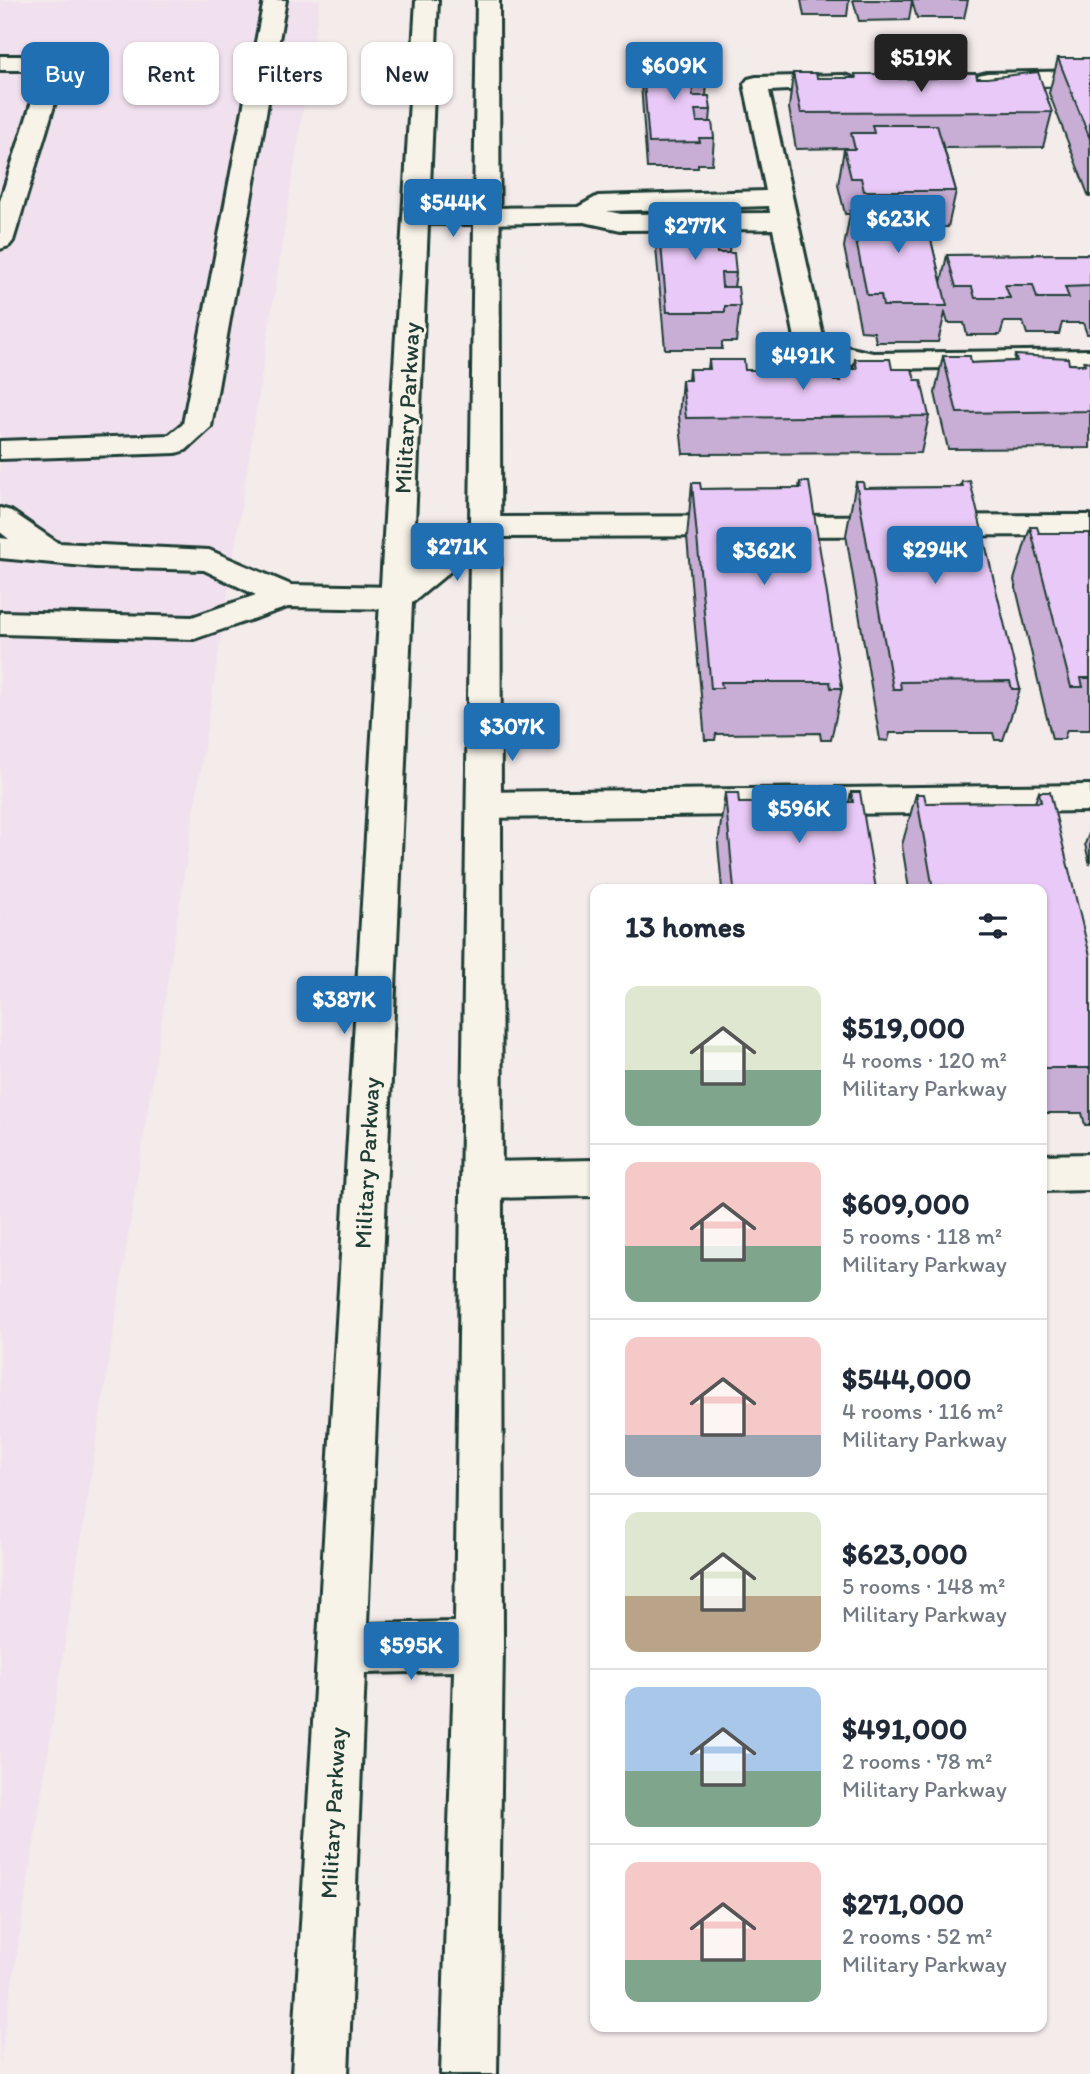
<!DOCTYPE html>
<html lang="en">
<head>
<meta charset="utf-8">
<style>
  :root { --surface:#fff; --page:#f6f6f7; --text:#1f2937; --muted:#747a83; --line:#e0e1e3; --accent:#1f6fb2 }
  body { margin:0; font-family:Itim,sans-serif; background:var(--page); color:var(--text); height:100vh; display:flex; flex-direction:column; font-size:26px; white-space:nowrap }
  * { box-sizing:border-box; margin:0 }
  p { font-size:23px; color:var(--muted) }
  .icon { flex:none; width:38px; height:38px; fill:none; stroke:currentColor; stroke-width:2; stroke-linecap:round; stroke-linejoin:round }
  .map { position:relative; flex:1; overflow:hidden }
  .details { position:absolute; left:590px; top:884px; width:457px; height:1148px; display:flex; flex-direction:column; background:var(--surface); border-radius:14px; box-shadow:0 2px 5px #0004 }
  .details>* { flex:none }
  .top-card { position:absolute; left:21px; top:42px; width:464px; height:63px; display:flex; gap:14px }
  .price { position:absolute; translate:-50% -60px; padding:0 16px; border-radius:7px; background:var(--accent); color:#fff; font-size:23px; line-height:46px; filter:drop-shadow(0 2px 4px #0008) }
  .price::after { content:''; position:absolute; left:50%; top:42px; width:21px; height:16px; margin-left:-10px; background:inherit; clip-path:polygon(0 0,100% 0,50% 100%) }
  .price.on { background:#222; color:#fff }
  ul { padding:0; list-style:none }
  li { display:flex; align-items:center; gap:21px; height:175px; padding:0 35px }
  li+li { border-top:2px solid var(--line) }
  li span { display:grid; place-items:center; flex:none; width:196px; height:140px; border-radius:14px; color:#555 }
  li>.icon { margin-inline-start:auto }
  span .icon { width:84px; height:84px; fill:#fffc; stroke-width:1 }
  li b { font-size:30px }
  h2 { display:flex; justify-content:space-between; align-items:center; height:84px; padding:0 35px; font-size:30px }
  .pill { padding:0 24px; border-radius:14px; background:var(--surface); box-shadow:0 2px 5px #0004; font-size:24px; line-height:63px }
  .pill.on { background:var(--accent); color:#fff }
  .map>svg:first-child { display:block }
  .built { fill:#f1e1ef }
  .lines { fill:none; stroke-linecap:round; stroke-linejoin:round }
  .minor-casing { stroke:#1f3d34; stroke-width:6 }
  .major-casing { stroke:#1f3d34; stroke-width:6 }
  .minor { fill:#f7f3e8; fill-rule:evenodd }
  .major { fill:#f7f3e8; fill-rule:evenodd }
  .wall { fill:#c8add4; stroke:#1f3d34; stroke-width:2 }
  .building { fill:#e9c9f7; stroke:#1f3d34; stroke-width:2 }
  .labels { text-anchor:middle; stroke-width:5; stroke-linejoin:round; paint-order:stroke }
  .street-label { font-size:24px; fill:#1f3d34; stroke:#f7f3e8 }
</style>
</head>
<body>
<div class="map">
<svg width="1090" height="2074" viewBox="0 0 1090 2074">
  <rect width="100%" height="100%" fill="#f4ebeb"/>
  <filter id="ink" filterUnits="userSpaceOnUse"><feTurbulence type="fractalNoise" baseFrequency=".0143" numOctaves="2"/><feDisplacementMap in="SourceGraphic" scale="14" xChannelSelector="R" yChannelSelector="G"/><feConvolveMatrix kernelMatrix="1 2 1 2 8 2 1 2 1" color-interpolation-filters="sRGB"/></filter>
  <g filter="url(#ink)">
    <path class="built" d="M0 0H320L0 2062Z"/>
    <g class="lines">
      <defs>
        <path id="minor" d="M264 0H286L211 427 186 450 176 453 0 459V441L169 435 183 424Z
          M0 56H56L67 63 13 241 9 246 0 249V201L42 70H0Z
          M1090 71V85L987 87 979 85 975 80 979 75 987 73Z
          M843 75 851 77 855 82 851 87 769 91 824 342 873 353 1090 350V366L873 369 801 354 797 348 773 229 621 230 584 222 487 224 478 221 474 216 478 211 487 208 578 207 598 196 766 191 744 84 748 79 756 77ZM769 206 770 213 621 214 607 211Z
          M0 508 11 511 58 543 209 550 291 585 397 587 408 590 413 598 408 606 397 609 288 607 194 639 0 634V612L192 617 256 595 204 570 95 567 0 558V538L9 539 0 532Z
          M1090 515V535L485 537 474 534 470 527 474 520 485 517Z
          M1090 785V811L484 818 472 814 467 805 472 796 484 792Z
          M1090 1154V1190L1041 1191V1155Z
          M595 1160V1196L481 1198 467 1193 461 1180 467 1167 481 1162Z"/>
        <path id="major" d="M416 0H438L429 209H474L477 0H499L503 1646 497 2074H441L454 1671 365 1673 348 2074H292ZM428 224H474L470 523 413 569ZM470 555 455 1622 367 1624 412 603Z"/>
      </defs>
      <use href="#minor" class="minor-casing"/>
      <use href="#major" class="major-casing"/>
      <use href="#minor" class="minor"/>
      <use href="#major" class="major"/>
    </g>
    <path class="wall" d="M801 0H849L847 16H804Z
      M853 0H968L964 18H917L912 1 909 20 859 21Z
      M1058 58H1090V197H1089L1049 93Z
      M642 59 690 68 707 83 706 96 711 110 710 122 714 138 712 164H698V168H647L641 84Z
      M793 73 817 78H854L855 74 899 79 934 78 935 75 977 78 1052 112 1043 147 944 148 956 191 948 227H928L941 283 947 255 1090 254V334H1087L1083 323H1062L1059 334H1027L1023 322H1004L1000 335H967L964 323H948L945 313 938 342H876L874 332 861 331 844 247 850 214H845L838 185 844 149 848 148 796 149 789 108Z
      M658 210 713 221 730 239 729 253 736 273 734 287 740 306 736 342H722V349H665L656 247Z
      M1015 355 1069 364H1083L1084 361 1090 362V448L948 449 935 393 943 356 971 363 1014 361Z
      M855 359 892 369 915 380 929 416 921 453 683 454 679 416 682 380H688L689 369H708L709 360 745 370H782L783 364 819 369 836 381 838 369H853Z
      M800 482 842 688 831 740H821L820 733 716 734 715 740H705L687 537 692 483 701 489 799 488Z
      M856 482 864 488 960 487 962 482 1020 689 1003 740H995L993 733H890L888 741 880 740 846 535Z
      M1030 527 1039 533H1090V730H1067L1064 739H1052L1014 580Z
      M851 792 876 889H722L718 844 725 793 739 803 849 802Z
      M1039 792 1090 956V1125H1085L1082 1113H1041V889H909L902 845 916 794 926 803 1035 802Z
      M1090 831V865L1085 844Z"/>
    <path class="building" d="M1058 58H1090V139Z
      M642 59H688L690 68H705L707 83 692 84 693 96H709L711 110H695L697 122H712L714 138H699L700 142 649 143Z
      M1038 72 1052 112 801 113 793 73H816L817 78H856L855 74H878L898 75 899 79 936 78 935 75 954 73H976L977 78H987Z
      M872 125H937L956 191H864L861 178H851L844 149H855L851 133H874Z
      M861 203H922L947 306H883L881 295H867L850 211H862Z
      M658 210H711L713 221H728L730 239H715L717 253H734L736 273H721L722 287H738L740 306H725V312H667Z
      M1090 254V286L1065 287 1069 298H1037L1033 285H1005L1010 298H975L972 287H956L947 255Z
      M1015 355 1068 358 1069 364 1085 365 1084 361 1090 362V411L957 413 943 356H970L971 363 1017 361Z
      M855 359H890L892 369H912L915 380H921L929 416 686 418 682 380H690L689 369H710L709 360H744L745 370H784L783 364H818L819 369H832L834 381H840L838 369H857Z
      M970 481 1020 689H1012L1010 681 900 682 901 689H893L856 482H863L864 488 963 487 962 482Z
      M800 482H809L842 688H831L830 682H721L722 688H711L692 483H700L701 489 801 488Z
      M1030 527H1037L1039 533H1090V678H1081L1083 687H1071Z
      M851 792H860L876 889H734L725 793H738L739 803 853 802Z
      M1039 792H1050L1090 956V1068H1041V889H933L916 794H924L926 803 1041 802Z"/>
  </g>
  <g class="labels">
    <g class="street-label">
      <text transform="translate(407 408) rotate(-87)" y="8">Military Parkway</text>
      <text transform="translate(367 1163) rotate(-87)" y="8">Military Parkway</text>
      <text transform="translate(333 1813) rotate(-87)" y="8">Military Parkway</text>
    </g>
  </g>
</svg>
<b class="price on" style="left:921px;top:94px">$519K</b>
<b class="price" style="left:674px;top:102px">$609K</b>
<b class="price" style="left:453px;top:239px">$544K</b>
<b class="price" style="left:898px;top:255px">$623K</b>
<b class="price" style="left:695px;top:262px">$277K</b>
<b class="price" style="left:803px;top:392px">$491K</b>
<b class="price" style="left:457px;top:583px">$271K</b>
<b class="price" style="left:935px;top:586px">$294K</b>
<b class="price" style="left:764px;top:587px">$362K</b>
<b class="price" style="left:512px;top:763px">$307K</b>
<b class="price" style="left:799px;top:845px">$596K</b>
<b class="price" style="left:344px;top:1036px">$387K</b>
<b class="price" style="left:411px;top:1682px">$595K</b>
<div class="top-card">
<a class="pill on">Buy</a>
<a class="pill">Rent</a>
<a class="pill">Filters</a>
<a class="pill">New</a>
</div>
<section class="details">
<h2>13 homes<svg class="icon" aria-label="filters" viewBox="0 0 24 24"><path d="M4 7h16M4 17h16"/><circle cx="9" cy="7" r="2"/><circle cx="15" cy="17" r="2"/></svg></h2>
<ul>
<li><span style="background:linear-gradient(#dfe7d0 60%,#7fa58c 0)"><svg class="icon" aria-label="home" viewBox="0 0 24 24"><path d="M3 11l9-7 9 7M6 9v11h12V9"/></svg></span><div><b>$519,000</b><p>4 rooms · 120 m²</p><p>Military Parkway</p></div></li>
<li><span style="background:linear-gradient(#f6c9c9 60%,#7fa58c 0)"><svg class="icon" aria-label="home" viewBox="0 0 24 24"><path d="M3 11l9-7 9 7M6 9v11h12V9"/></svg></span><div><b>$609,000</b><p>5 rooms · 118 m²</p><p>Military Parkway</p></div></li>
<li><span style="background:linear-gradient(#f6c9c9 70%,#9aa5b1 0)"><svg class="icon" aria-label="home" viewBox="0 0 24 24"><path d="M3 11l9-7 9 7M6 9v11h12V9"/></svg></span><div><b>$544,000</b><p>4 rooms · 116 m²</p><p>Military Parkway</p></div></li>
<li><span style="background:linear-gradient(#dfe7d0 60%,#b9a48a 0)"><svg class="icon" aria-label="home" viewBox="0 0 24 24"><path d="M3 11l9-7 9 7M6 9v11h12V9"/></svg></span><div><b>$623,000</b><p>5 rooms · 148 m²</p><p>Military Parkway</p></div></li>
<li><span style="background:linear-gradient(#a9c7e8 60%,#7fa58c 0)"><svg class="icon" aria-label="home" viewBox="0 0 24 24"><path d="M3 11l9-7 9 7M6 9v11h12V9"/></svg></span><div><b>$491,000</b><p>2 rooms · 78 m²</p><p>Military Parkway</p></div></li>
<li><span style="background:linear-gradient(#f6c9c9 70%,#7fa58c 0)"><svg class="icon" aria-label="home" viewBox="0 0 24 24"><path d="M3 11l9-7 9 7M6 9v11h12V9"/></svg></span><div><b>$271,000</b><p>2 rooms · 52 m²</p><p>Military Parkway</p></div></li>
</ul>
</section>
</div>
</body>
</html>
